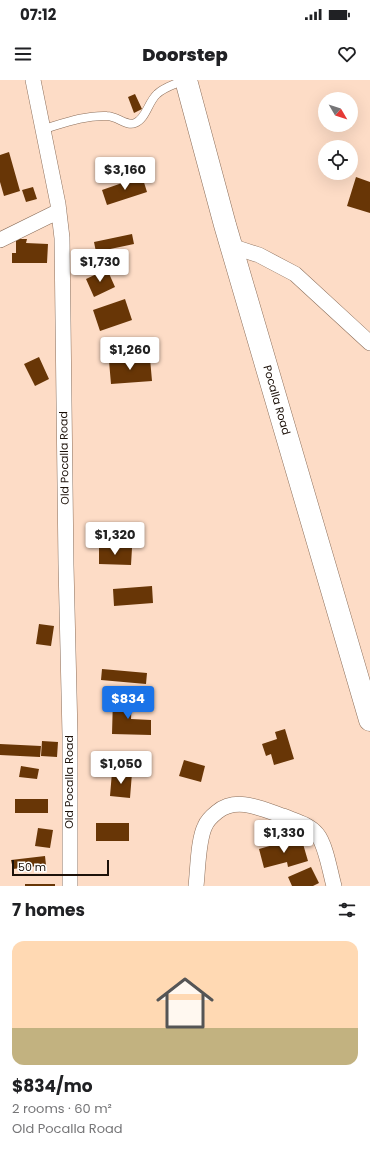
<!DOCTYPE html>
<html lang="en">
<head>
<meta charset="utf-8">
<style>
  :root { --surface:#fff; --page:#f2f2f2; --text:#202124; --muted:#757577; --accent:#1a73e8 }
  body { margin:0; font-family:Poppins,sans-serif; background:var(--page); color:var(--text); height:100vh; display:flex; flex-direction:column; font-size:15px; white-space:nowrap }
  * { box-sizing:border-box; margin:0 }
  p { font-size:13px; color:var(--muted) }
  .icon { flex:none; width:22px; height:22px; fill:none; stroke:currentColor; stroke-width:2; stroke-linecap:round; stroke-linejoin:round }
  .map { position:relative; height:806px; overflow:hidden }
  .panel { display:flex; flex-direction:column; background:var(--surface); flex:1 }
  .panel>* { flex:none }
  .needle { width:26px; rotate:129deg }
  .tools { position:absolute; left:318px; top:12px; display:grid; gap:8px }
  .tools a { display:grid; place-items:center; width:40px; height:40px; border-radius:50%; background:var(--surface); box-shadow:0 4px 16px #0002; font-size:20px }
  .scale { position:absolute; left:12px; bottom:10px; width:97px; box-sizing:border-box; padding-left:4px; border:2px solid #1c1109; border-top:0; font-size:11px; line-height:14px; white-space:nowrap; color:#1c1109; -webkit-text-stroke:3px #fff; paint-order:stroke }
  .price { position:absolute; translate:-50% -34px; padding:0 9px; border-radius:4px; background:#fff; color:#222; font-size:13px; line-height:26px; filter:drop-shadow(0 1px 2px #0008) }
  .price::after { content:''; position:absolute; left:50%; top:24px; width:12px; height:9px; margin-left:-6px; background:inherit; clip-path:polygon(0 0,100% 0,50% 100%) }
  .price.on { background:var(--accent); color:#fff }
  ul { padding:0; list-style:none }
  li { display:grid; align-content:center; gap:8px; height:212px; padding:0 12px }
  li span { display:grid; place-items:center; height:124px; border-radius:12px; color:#555 }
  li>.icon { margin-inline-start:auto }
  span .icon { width:72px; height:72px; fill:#fffc; stroke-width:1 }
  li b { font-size:17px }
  h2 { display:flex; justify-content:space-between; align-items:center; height:48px; padding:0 12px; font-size:17px }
  .status { display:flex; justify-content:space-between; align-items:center; height:28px; padding:0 20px; background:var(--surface); direction:ltr }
  .status svg { height:11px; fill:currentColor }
  header { display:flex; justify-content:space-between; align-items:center; height:52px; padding:0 12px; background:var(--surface); font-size:18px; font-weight:800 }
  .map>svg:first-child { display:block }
  .building { fill:#683606 }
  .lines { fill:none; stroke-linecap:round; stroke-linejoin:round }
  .service-casing { stroke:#8c6f5b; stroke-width:9 }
  .minor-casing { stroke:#8c6f5b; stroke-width:16 }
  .primary-casing { stroke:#8c6f5b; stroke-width:23 }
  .service { stroke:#fff; stroke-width:8 }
  .minor { stroke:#fff; stroke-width:15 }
  .primary { stroke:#fff; stroke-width:22 }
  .labels { text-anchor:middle; stroke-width:4; stroke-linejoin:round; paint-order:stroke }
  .street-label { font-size:11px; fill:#1c1109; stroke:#fff }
</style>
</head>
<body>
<div class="status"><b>07:12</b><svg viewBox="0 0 49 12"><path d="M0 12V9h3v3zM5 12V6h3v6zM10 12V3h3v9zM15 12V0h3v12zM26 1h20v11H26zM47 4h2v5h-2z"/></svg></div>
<header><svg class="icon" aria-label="menu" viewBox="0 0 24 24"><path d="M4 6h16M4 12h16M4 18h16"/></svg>Doorstep<svg class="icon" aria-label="heart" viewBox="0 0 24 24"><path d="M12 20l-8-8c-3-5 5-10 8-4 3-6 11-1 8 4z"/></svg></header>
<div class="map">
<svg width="370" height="806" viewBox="0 0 370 806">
  <rect width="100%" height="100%" fill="#fddcc6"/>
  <path class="building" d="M135 14 142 29 134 33 128 17Z
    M9 72 20 111 4 116 0 102V75Z
    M142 96 147 112 107 125 102 110Z
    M356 97 370 102V133L347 126Z
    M33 107 37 119 26 122 22 110Z
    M132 154 134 164 96 172 94 162Z
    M16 159H27L26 163 48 164 47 183H12V173H16Z
    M107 189 115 207 94 217 86 199Z
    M125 219 132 240 100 251 93 230Z
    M39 277 49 299 35 306 24 284Z
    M150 278 152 301 111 304 109 281Z
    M99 467 132 468 131 485 99 484Z
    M152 506 153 523 114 526 113 509Z
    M39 544 54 546 51 566 36 564Z
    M102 589 147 593 146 604 101 600Z
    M113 618H132L131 639 151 640V655L112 654Z
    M285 649 294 679 274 685 271 674 266 676 262 664 277 659 275 652Z
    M42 661 58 662 57 677 41 676Z
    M0 664 41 666 40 677 0 675Z
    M184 680 205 686 201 702 179 696Z
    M21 686 39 689 37 699 19 697Z
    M112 692 132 693 130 718 110 716Z
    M15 719H48V733H15Z
    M96 743H129V761H96Z
    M38 748 53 750 50 768 35 766Z
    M301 757 308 781 288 787 287 782 264 788 259 769Z
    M45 776 46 785 13 789 11 780Z
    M311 787 319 803 313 806H292L288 797Z
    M25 804H55V806H25Z"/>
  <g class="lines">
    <defs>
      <path id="service" d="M44 49C64 43 85 35 107 36 117 36 127 47 135 43 146 39 148 22 157 14 164 7 176 4 184 0"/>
      <path id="minor" d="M33 0 58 124 62 158 66 485 70 655V806
        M0 160 59 131
        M231 166 259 175 295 194 370 263
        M196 806C198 789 198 760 205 746 207 741 212 736 217 732 237 716 262 729 283 736 295 741 309 744 317 754 326 765 330 792 334 806"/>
      <path id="primary" d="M186 0 225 145 370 640"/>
    </defs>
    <use href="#service" class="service-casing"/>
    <use href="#minor" class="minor-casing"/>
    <use href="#primary" class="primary-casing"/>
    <use href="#service" class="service"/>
    <use href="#minor" class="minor"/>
    <use href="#primary" class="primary"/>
  </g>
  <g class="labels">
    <g class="street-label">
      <text transform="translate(277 320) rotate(74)" y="4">Pocalla Road</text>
      <text transform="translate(64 378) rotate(-91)" y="4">Old Pocalla Road</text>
      <text transform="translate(69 702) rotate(-90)" y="4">Old Pocalla Road</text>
    </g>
  </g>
</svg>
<div class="tools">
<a><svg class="needle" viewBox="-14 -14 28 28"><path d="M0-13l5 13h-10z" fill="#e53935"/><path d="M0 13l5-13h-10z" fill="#757577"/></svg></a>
<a><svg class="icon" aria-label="locate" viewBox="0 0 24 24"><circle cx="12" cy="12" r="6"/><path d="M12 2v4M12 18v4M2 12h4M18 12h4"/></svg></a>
</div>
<div class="scale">50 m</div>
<b class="price" style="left:125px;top:111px">$3,160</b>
<b class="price" style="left:100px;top:203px">$1,730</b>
<b class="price" style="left:130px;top:291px">$1,260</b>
<b class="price" style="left:115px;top:476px">$1,320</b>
<b class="price on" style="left:128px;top:640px">$834</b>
<b class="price" style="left:121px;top:705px">$1,050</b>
<b class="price" style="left:284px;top:774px">$1,330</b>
</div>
<section class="panel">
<h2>7 homes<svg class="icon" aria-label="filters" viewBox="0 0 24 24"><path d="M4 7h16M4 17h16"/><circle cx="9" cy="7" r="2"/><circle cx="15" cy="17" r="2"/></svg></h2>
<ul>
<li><span style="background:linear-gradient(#ffd9b3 70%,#c2b280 0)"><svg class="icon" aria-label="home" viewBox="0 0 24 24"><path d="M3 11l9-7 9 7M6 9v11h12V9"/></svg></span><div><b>$834/mo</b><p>2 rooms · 60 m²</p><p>Old Pocalla Road</p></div></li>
</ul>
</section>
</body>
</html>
